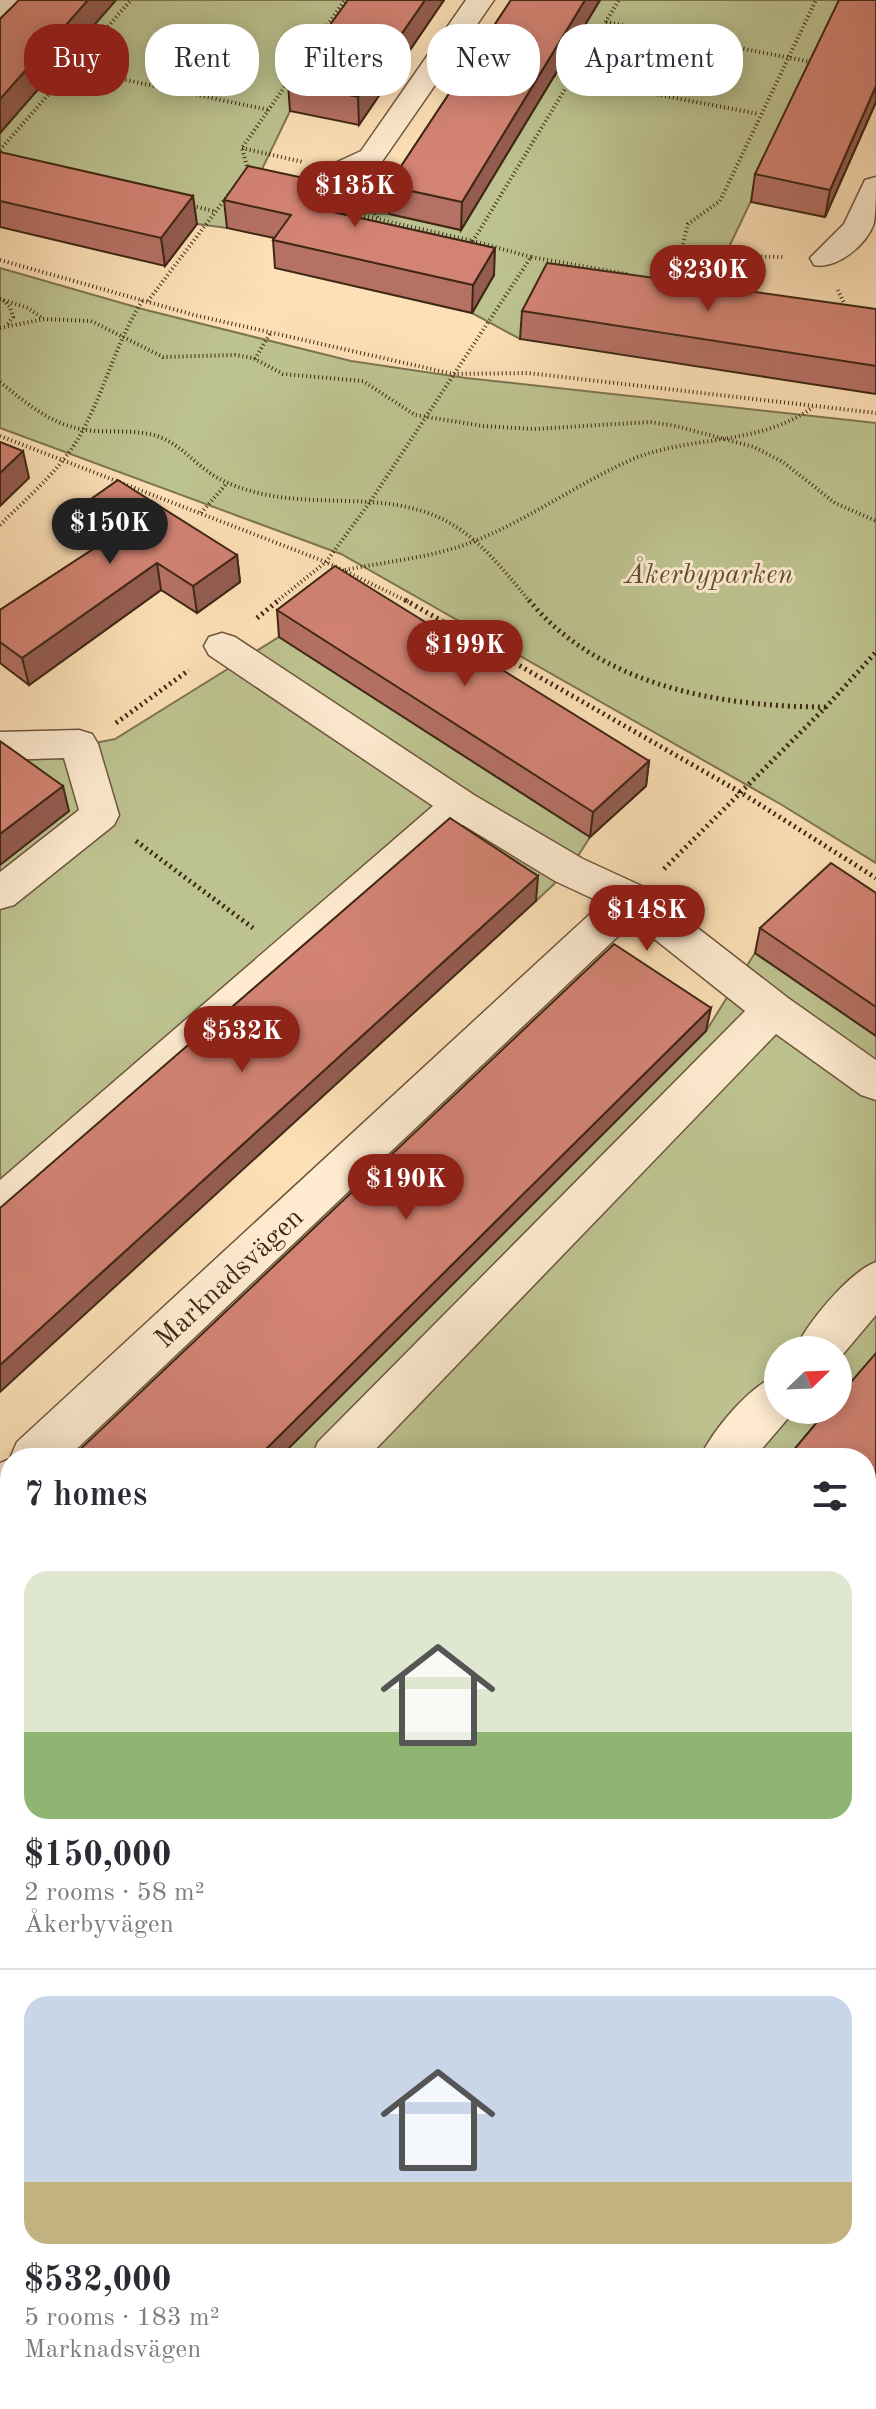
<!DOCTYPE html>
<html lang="en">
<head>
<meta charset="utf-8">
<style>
  :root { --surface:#fff; --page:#f2f2f3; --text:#2b2b33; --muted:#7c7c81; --line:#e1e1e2; --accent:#8f2418 }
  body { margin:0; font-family:"Old Standard TT",serif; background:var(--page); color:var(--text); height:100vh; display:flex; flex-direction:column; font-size:30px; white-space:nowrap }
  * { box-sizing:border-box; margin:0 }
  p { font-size:26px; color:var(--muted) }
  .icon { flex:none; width:44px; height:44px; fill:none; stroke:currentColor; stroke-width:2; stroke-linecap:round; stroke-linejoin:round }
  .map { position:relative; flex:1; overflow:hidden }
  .panel { position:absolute; left:0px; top:1448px; width:876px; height:962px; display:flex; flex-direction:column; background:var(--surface); border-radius:32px 32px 0 0; box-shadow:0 4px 20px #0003 }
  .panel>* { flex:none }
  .guide { position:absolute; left:24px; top:24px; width:828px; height:72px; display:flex; gap:16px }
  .needle { width:52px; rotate:67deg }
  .controls { position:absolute; left:764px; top:1336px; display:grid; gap:16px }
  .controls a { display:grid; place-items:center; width:88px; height:88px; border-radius:50%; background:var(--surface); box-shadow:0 4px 20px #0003; font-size:40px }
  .price { position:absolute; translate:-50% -68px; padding:0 18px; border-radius:28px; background:var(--accent); color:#fff; font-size:26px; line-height:52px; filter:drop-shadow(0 2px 4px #0008) }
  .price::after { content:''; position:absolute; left:50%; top:48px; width:24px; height:18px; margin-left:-12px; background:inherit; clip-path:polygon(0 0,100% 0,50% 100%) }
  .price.on { background:#222; color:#fff }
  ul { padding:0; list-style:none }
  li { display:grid; align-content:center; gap:16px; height:424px; padding:0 24px }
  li+li { border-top:2px solid var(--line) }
  li span { display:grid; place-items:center; height:248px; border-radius:24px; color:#555 }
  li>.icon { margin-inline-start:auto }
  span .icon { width:144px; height:144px; fill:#fffc; stroke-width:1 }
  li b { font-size:34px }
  h2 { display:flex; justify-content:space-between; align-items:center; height:96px; padding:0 24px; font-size:34px }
  .pill { padding:0 28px; border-radius:32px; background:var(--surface); box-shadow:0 4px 20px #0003; font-size:28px; line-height:72px }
  .pill.on { background:var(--accent); color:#fff }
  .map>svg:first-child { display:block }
  .green { fill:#bdc390; stroke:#7e7552; stroke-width:2 }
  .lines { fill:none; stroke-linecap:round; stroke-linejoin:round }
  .street-casing { stroke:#6e553d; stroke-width:3 }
  .path-far1 { stroke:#3f2715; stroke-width:4; stroke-dasharray:1 3; stroke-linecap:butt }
  .path { stroke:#3f2715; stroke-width:5; stroke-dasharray:2 4; stroke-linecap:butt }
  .street { fill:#feebd0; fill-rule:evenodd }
  .wall { fill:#b57164; stroke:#3f2715; stroke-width:2 }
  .shaded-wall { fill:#945c51; stroke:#3f2715; stroke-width:2 }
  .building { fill:#d38374; stroke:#3f2715; stroke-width:2 }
  .labels { text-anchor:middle; stroke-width:6; stroke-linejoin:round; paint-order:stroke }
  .park-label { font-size:28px; font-style:italic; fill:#5e4e34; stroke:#feebd0 }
  .street-label { font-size:28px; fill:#3f2715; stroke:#feebd0 }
</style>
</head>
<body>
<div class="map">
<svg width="876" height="2409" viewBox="0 0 876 2409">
  <rect width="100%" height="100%" fill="#fde0b6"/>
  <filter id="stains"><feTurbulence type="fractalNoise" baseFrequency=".0025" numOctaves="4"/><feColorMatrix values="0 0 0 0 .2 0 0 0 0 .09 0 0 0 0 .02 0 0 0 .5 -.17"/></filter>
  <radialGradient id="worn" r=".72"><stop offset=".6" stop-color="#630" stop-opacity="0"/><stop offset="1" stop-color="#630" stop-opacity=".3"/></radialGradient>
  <path class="green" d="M116 0H369L290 111 250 194 227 228 197 224 0 178V133Z
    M600 0H847L698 312 545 291 520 339 472 313 493 275 337 213 389 214 461 230Z
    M0 268 146 310 351 361 466 378 876 423V863L782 805 341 554 0 428Z
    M279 637 590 837 569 870 536 901 450 844 0 1237V762L115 739Z
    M755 953 876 1036V1362L838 1407V1350H778V1410H835L795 1458H278L706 1031Z
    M10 1726V2261L0 2250V1736Z
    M876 2091V2409H656L663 2400H866V2106Z"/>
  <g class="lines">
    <defs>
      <path id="street" d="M0 0H21L10 15 0 17Z
        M466 0H494L381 163C365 171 351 181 333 176L328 170 333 164 361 151Z
        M876 177C876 191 876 210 874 223 867 245 836 270 814 265L810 258 844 224 865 180Z
        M222 633 235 637 474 795 583 859 646 888 788 998 876 1060V1100L861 1095 776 1034 367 1458H311L318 1442 745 1011 633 922 67 1458H10L17 1442 602 903 555 881 463 825 16 1220 0 1226V1180L433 806 209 655 204 646 209 637Z
        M79 730 92 734 98 744 119 815 114 825 14 905 0 909V872L79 810 64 758 0 760V732Z
        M876 1262V1315L838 1360V1350H795C807 1323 849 1272 876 1262Z
        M778 1375V1410H795L754 1458H700C712 1431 750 1385 778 1375Z
        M10 1459V1509L0 1512V1463Z
        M876 1688V1747L866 1752V1692Z
        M10 1765V1823L0 1827V1769Z
        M0 2138 10 2142V2208L0 2204Z
        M876 2216V2285L866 2289V2220Z
        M316 2400H380L377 2409H313Z
        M736 2400H799L796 2409H733Z"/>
    </defs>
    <use href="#street" class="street-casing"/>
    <path class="path-far1" d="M606 22 816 63
      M59 66 269 110
      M555 75 759 114
      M242 148 303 162
      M0 150 131 0
      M246 173 248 170 242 148 345 0
      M365 201 378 218
      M189 205 214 211
      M333 209 473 241
      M531 257 473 241 619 0
      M0 260 194 315 453 374 528 373 876 413
      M676 271 688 224 720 201 816 0
      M668 282C690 251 750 257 785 257
      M838 290 847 310
      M0 299 28 308 42 318
      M3 300 10 307 13 317 7 325
      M148 301 232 190
      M0 328 44 319 91 321 163 357 235 355 253 358 283 374 363 381 415 415 483 426 534 429 650 422 676 426 754 447 783 462 835 503 876 521
      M255 359 271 332
      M0 382C30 406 56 429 96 431 116 432 137 430 157 436 175 442 187 455 202 467 216 479 233 486 251 491 282 500 315 500 348 501 445 503 472 530 530 602
      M0 436 326 562 409 602
      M201 513 227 483
      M0 525C30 495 65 466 84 428 106 386 117 340 143 300
      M345 570C384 562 427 558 464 545 523 524 576 484 633 459 691 435 760 446 813 407
      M276 602 326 562 370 502 531 257 627 274"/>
    <path class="path" d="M405 600 740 792 876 878
      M529 600C599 686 721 707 826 707
      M257 618 279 600
      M116 723 189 670
      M136 841 253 928
      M664 869 826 707 876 652"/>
    <use href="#street" class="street"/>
  </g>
  <path class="wall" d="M444 0 359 125 290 111 288 83Z
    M511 0H600L461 230 389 214 388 186Z
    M876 0V102L825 217 751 202 755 174Z
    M0 152 197 224 165 266 0 227Z
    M336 185 337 213 494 275 472 313 275 268 273 240 274 238 227 228 224 200Z
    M876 309V394L520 339 522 311Z
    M74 511 237 555 240 582 197 613 161 590 29 685 0 663V610L95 548 79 538Z
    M277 610 649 761 646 786 590 837 279 637Z
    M876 893V1036L755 953 760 928Z"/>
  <path class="shaded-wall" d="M88 0H116L0 133V99Z
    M425 0H444L359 125 358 97Z
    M585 0H600L461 230 462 202Z
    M876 86V102L825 217 830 190Z
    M336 185 337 213 320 209Z
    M193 196 197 224 165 266 161 238Z
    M495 248 494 275 472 313 473 285Z
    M23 451 29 478 0 506V473Z
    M237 555 240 582 197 613 193 586Z
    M157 563 161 590 29 685 22 658Z
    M649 761 646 786 590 837 593 812Z
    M63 786 69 811 0 865V834Z
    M538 876 536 901 0 1392V1365Z
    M711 1008 706 1031 279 1458H257Z
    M876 1565V1570L866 1582V1577Z
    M10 1703V1726L0 1736V1713Z
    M0 2249 10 2261V2271L0 2259Z
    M211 2400H216L209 2409H204Z"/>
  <path class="building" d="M19 0H88L0 99V19Z
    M348 0H425L358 97 288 83Z
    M511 0H585L462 202 388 186Z
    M839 0H876V86L830 190 755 174Z
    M0 152 193 196 161 238 0 201Z
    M248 166 336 185 320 209 495 248 473 285 273 240 291 215 224 200Z
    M547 263 876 309V366L522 311Z
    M0 442 23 451 0 473Z
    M118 480 237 555 193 586 157 563 22 658 0 642V610L113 536 74 511Z
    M335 566 649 761 593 812 277 610Z
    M0 741 63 786 0 834Z
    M450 818 538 876 0 1365V1208Z
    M831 863 876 893V1007L760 928Z
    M614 944 711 1008 257 1458H71Z
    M876 1353V1565L866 1577V1458H787L827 1410H838V1397Z
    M10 1516V1703L0 1713V1525Z
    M876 1832V2100L866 2115V1846Z
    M0 2259 10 2271V2400H211L204 2409H0Z
    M457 2400H669L663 2409H450Z"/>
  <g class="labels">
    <g class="park-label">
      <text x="709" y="583">Åkerbyparken</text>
    </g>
    <g class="street-label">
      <text transform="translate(228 1277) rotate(-43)" y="10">Marknadsvägen</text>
    </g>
  </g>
  <rect width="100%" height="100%" filter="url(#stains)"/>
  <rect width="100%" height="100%" fill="url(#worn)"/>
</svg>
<div class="controls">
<a><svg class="needle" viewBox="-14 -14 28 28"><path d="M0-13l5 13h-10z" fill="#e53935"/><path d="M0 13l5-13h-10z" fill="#7c7c81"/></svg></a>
</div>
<b class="price" style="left:355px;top:229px">$135K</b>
<b class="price" style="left:708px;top:313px">$230K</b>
<b class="price on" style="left:110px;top:566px">$150K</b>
<b class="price" style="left:465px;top:688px">$199K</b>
<b class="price" style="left:647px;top:953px">$148K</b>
<b class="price" style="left:242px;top:1074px">$532K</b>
<b class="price" style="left:406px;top:1222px">$190K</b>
<div class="guide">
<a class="pill on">Buy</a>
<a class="pill">Rent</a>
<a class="pill">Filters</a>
<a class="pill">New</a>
<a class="pill">Apartment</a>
</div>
<section class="panel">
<h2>7 homes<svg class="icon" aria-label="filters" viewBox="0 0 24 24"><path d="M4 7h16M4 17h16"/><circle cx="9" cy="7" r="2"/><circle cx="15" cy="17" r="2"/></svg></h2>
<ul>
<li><span style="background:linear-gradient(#dfe7d0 65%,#8fb573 0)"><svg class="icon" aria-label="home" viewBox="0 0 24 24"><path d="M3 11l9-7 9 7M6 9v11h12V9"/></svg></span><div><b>$150,000</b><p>2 rooms · 58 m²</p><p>Åkerbyvägen</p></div></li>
<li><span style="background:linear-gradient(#c9d6e8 75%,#c2b280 0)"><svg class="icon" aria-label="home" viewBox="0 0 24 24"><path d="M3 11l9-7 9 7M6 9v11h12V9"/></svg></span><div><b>$532,000</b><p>5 rooms · 183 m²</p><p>Marknadsvägen</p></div></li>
</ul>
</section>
</div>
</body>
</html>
